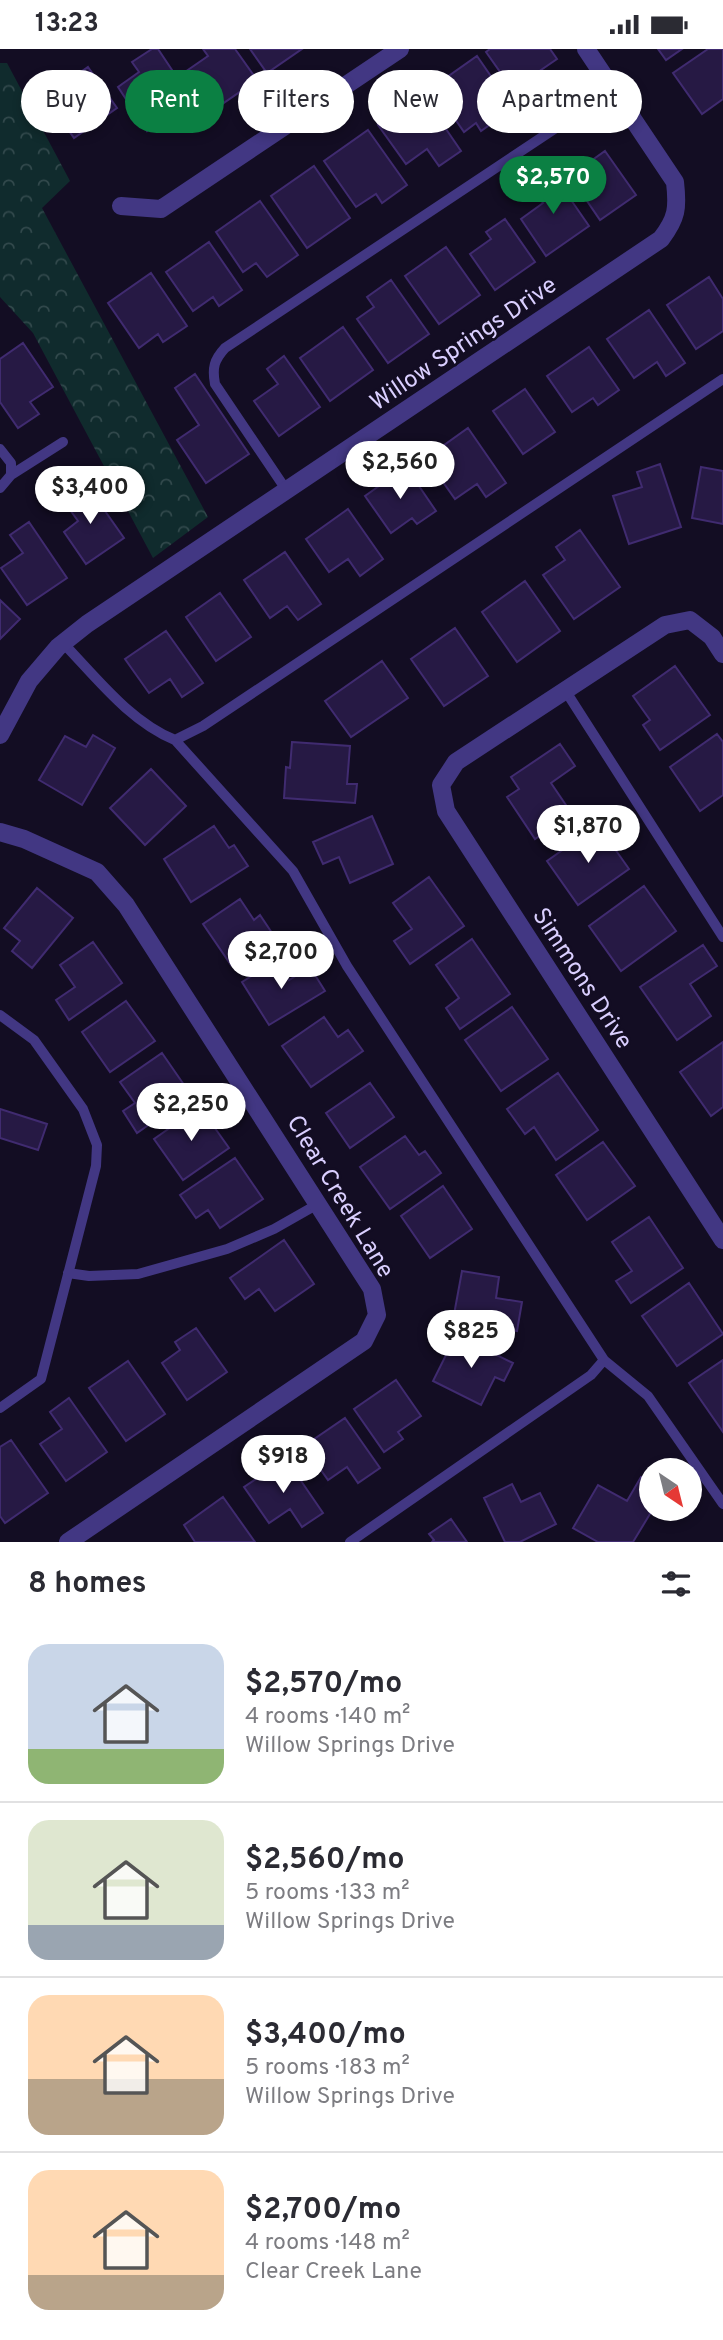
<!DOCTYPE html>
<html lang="en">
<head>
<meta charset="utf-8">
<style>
  :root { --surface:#fff; --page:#f2f2f3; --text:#2b2b33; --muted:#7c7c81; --line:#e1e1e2; --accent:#0b8043 }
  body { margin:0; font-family:Overpass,sans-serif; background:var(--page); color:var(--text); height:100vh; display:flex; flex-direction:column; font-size:26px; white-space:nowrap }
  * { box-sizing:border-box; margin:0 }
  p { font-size:23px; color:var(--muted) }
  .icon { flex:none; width:38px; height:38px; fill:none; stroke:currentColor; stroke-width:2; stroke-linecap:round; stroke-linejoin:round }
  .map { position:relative; height:1493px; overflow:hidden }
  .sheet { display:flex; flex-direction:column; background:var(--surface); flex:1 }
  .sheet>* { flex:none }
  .top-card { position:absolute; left:21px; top:21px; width:682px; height:63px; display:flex; gap:14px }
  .needle { width:46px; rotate:145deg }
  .controls { position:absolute; left:639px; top:1409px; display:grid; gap:14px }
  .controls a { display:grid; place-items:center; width:63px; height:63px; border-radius:50%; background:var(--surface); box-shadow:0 4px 10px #0003; font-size:35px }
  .price { position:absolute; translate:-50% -60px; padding:0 16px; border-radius:24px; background:#fff; color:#222; font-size:23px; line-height:46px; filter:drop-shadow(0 2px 4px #0008) }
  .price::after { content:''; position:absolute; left:50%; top:42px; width:21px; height:16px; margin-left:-10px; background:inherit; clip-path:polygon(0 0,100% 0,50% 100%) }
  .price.current { background:var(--accent); color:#fff }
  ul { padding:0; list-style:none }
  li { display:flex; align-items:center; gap:21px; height:175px; padding:0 28px }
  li+li { border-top:2px solid var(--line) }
  li span { display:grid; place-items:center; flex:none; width:196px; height:140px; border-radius:21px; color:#555 }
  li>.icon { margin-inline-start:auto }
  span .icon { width:84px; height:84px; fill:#fffc; stroke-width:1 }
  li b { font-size:30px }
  h2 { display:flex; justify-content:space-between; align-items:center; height:84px; padding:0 28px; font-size:30px }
  .chip { padding:0 24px; border-radius:32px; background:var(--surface); box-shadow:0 4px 10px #0003; font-size:24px; line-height:63px }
  .chip.current { background:var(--accent); color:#fff }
  .status { display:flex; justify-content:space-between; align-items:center; height:49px; padding:0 35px; background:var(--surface); direction:ltr }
  .status svg { height:19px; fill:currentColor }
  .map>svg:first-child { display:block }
  .park { fill:url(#park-crowns) }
  .building { fill:#261944; stroke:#402b70; stroke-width:2 }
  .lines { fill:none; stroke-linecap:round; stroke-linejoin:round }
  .lane { stroke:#423783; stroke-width:10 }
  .street { stroke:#423783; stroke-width:18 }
  .labels { text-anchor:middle; stroke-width:5; stroke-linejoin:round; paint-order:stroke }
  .street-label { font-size:24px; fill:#dacfff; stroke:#130d23 }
</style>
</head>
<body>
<div class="status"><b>13:23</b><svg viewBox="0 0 49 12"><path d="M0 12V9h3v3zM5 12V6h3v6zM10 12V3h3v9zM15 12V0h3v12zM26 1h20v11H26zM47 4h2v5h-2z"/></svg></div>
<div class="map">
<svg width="723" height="1493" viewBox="0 0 723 1493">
  <defs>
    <pattern id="park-crowns" width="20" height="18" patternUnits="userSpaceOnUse" patternTransform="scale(1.75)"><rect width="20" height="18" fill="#102b2d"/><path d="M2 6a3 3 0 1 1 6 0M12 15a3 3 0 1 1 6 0" fill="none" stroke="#32494c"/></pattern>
  </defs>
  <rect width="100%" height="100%" fill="#130d23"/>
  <path class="park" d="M0 14H7L70 132 42 159 208 468 153 509 33 284 0 248Z"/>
  <path class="building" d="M152 0H158L192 51 147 82 118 38 139 23 132 13Z
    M203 0H235L257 31 212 62 185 23 208 7Z
    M250 0H302L267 24Z
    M490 0H550L557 10 541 21 553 37 524 57 486 3Z
    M658 0H682L666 11Z
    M708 0H723V50L702 65 673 24Z
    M477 7 513 59 481 82 476 74 464 83 433 38Z
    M88 18 117 59 74 89 40 40 62 24 68 32Z
    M422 45 461 102 439 117 427 100 406 115 378 76Z
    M368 81 407 136 382 154 376 145 356 158 324 112Z
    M605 102 636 146 600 171 570 127Z
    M314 117 350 169 307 199 271 147Z
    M551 122 589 177 546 207 521 170 543 154 531 137Z
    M260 152 298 206 267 228 256 214 243 223 216 183Z
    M505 170 535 213 495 241 470 205 491 190 486 183Z
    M209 193 242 241 219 257 213 248 193 262 166 223Z
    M446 198 480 246 439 275 405 227Z
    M151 224 187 277 163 293 158 285 139 299 108 254Z
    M709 228 723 250V282L696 300 667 256Z
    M391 231 429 285 388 314 357 270 374 258 367 248Z
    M649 261 685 314 666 327 657 313 634 329 607 290Z
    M343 278 373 321 330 352 300 309Z
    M23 294 53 338 30 353 39 365 18 379 0 353V310Z
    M589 298 619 341 598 356 593 349 572 363 547 327Z
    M284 307 320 358 279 387 254 352 278 335 267 320Z
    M195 325 249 405 206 434 177 391 199 376 175 339Z
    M525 340 555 383 523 405 493 362Z
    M468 379 506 434 486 448 477 435 455 450 426 409Z
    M660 415 681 478 629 495 613 447 642 438 637 423Z
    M406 418 436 462 417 475 412 469 391 484 365 447Z
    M701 418 723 422V475L692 469Z
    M86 435 124 489 86 515 64 483 78 472 63 451Z
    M348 460 383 510 360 527 348 510 329 523 306 490Z
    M29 473 67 529 27 556 1 519 23 504 10 486Z
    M580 481 620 538 574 570 543 526 565 511 556 498Z
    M285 503 321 555 298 571 287 557 270 569 244 531Z
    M525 532 560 582 517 613 482 563Z
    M220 544 251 588 216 612 186 568Z
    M0 551 20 570 0 590Z
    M455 579 488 627 444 657 411 610Z
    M166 582 203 634 182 648 170 630 149 644 125 610Z
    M382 612 408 649 351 688 325 652Z
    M675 617 710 666 660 701 643 676 650 671 633 647Z
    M717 685 723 693V746L700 762 670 718Z
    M93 686 115 699 82 756 39 731 65 687 86 698Z
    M292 693 350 697 347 735H357L355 754 284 749 286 718 290 719Z
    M560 695 575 717 551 734 572 765 535 790 507 748 519 740 511 728Z
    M151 720 186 757 145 796 110 759Z
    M372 767 393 815 350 834 339 808 323 815 313 793Z
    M598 776 629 820 578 856 547 812Z
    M214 777 229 799 234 796 248 817 191 853 164 810Z
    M429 828 464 877 410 915 394 892 412 880 393 854Z
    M644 837 676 882 621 922 589 877Z
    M37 839 73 869 32 919 12 902 20 892 4 879Z
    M240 850 254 871 260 866 274 887 231 916 203 875Z
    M472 890 510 945 460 980 446 959 459 949 436 916Z
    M93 893 122 934 69 971 56 951 75 938 60 916Z
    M703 896 717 917 690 935 711 967 677 991 640 938Z
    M277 911 289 931 310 918 325 942 269 976 242 933Z
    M126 952 155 992 110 1023 82 983Z
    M512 958 548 1010 501 1042 465 991Z
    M324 968 338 988 348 981 363 1002 311 1038 282 997Z
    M723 993V1058L711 1067 680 1023Z
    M162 1004 191 1046 137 1084 123 1062 135 1054 120 1033Z
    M558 1024 598 1081 556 1111 534 1078 525 1085 507 1060Z
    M370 1034 394 1068 350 1099 326 1064Z
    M200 1058 229 1099 183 1131 154 1090Z
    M0 1060 47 1075 38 1101 0 1089Z
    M405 1087 419 1106 425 1102 441 1124 390 1160 360 1118Z
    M603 1093 635 1137 587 1171 556 1126Z
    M235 1109 263 1150 220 1179 208 1161 196 1169 180 1146Z
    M443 1137 472 1180 430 1209 401 1167Z
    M649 1168 683 1219 631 1254 616 1232 632 1222 612 1193Z
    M284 1191 314 1235 275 1262 259 1240 245 1250 230 1229Z
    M462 1222 499 1228 496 1249 522 1253 517 1282 453 1271Z
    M689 1234 723 1285 677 1317 642 1267Z
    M196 1279 227 1323 187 1351 162 1314 180 1301 175 1293Z
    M456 1286 513 1314 504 1332 495 1328 481 1356 433 1332Z
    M723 1311V1383L689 1334Z
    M128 1312 165 1365 126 1392 89 1339Z
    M396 1331 421 1367 398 1383 403 1390 384 1403 354 1360Z
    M69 1349 107 1403 66 1432 40 1395 62 1380 50 1363Z
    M345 1369 380 1419 358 1434 347 1418 328 1431 304 1397Z
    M11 1391 48 1444 5 1474 0 1467V1398Z
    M286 1410 323 1464 302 1478 290 1460 269 1474 244 1438Z
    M641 1428 651 1433V1460H653L633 1493H598L573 1479 598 1436 627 1452Z
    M512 1435 521 1453 540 1444 556 1475 520 1493H505L484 1449Z
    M223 1448 255 1493H195L184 1476Z
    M451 1470 467 1493H432L434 1491 429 1485Z"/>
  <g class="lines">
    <path class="lane" d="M0 400 11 414V426L0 439
      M11 426 63 393
      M287 442 215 335C212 319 214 311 225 299L613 41
      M63 594C96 628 130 673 175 691L203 677 723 330
      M565 641 723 888
      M175 691 293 822 347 917 604 1311 648 1347 723 1455
      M0 966 34 991 83 1060 97 1096 96 1117 41 1330 0 1359
      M68 1224 89 1227 138 1225 227 1200 274 1180 318 1155
      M350 1493 591 1326 604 1311"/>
    <path class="street" d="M121 157 161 160 400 0
      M723 605 712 588 690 571 665 576 456 713 441 736 446 762 723 1191
      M0 686 29 632 58 598 87 575 661 190C677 169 678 159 675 133L586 0
      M0 783 24 790 97 823 126 856 372 1240 377 1266 364 1292 68 1493"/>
  </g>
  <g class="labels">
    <g class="street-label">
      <text transform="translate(463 294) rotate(-34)" y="8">Willow Springs Drive</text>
      <text transform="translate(583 929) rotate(57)" y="8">Simmons Drive</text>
      <text transform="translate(341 1147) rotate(59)" y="8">Clear Creek Lane</text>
    </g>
  </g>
</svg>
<div class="controls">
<a><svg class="needle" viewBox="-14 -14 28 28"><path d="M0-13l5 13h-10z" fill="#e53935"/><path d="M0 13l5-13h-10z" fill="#7c7c81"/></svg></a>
</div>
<b class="price current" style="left:553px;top:167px">$2,570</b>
<b class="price" style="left:400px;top:452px">$2,560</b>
<b class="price" style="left:90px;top:477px">$3,400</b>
<b class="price" style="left:588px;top:816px">$1,870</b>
<b class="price" style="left:281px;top:942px">$2,700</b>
<b class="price" style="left:191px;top:1094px">$2,250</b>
<b class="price" style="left:471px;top:1321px">$825</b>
<b class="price" style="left:283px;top:1446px">$918</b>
<div class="top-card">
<a class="chip">Buy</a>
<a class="chip current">Rent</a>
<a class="chip">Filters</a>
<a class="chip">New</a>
<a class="chip">Apartment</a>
</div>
</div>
<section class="sheet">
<h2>8 homes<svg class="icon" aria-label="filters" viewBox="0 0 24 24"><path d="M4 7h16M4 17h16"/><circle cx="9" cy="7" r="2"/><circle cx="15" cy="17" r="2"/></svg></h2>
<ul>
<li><span style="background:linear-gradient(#c9d6e8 75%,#8fb573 0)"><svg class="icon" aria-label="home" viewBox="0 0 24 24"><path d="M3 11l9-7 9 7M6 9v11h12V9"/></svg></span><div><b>$2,570/mo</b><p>4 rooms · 140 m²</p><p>Willow Springs Drive</p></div></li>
<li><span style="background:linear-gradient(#dfe7d0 75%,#9aa5b1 0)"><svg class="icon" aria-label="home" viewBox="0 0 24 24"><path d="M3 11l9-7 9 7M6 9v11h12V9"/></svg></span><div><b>$2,560/mo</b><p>5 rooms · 133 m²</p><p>Willow Springs Drive</p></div></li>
<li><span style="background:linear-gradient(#ffd9b3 60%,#b9a48a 0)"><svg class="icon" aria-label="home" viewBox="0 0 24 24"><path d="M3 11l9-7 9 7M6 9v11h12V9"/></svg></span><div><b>$3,400/mo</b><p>5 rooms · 183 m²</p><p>Willow Springs Drive</p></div></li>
<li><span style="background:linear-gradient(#ffd9b3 75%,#b9a48a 0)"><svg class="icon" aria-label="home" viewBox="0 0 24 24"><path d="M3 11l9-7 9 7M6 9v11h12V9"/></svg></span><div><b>$2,700/mo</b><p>4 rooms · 148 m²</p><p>Clear Creek Lane</p></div></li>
</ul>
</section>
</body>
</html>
